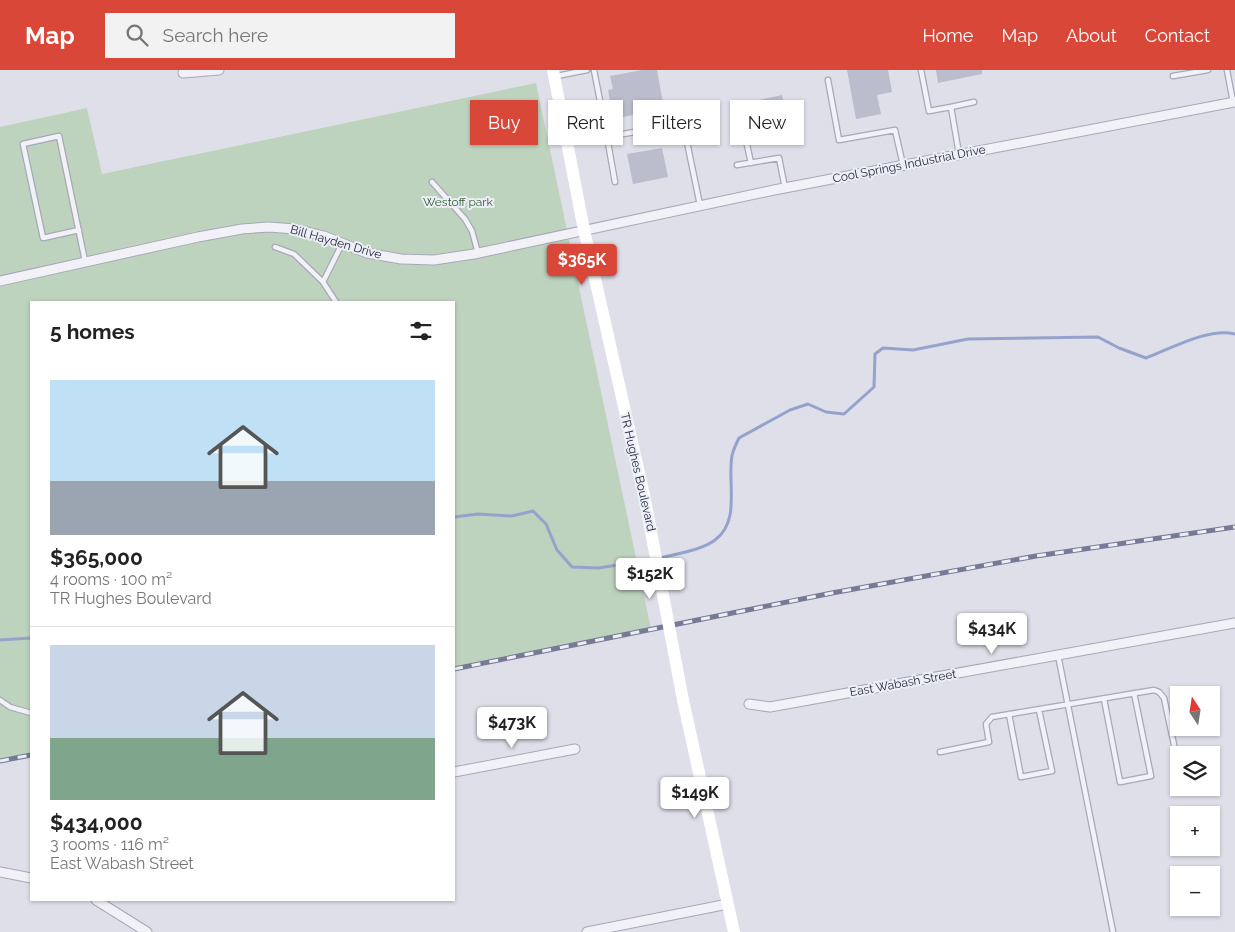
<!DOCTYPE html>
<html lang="en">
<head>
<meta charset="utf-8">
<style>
  :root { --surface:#fff; --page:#f2f2f2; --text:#222; --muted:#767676; --line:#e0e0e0; --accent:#d94738 }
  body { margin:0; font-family:Raleway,sans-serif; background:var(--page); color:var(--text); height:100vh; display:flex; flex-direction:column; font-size:19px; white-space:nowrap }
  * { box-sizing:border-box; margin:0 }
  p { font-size:16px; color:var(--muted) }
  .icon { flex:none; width:28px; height:28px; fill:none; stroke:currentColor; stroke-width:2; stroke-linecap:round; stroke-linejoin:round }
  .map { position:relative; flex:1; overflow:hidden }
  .drawer { position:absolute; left:30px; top:231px; width:425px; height:600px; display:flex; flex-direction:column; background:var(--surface); border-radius:0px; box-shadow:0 1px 4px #0004 }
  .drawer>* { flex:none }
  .hud { position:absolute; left:470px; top:30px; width:475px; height:45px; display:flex; gap:10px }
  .needle { width:32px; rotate:348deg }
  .fabs { position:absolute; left:1170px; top:616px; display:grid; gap:10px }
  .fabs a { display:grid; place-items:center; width:50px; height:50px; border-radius:0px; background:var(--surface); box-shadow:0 1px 4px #0004; font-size:25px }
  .price { position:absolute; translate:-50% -42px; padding:0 11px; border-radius:5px; background:#fff; color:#222; font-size:16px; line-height:32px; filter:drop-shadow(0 1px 2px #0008) }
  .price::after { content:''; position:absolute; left:50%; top:30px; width:15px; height:11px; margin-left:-8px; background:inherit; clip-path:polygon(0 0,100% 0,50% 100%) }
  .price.active { background:var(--accent); color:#fff }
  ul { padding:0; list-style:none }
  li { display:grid; align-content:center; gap:10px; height:265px; padding:0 20px }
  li+li { border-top:1px solid var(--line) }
  li span { display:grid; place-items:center; height:155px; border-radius:0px; color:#555 }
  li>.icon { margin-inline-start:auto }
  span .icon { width:90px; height:90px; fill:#fffc; stroke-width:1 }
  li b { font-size:21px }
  h2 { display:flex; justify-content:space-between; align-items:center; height:60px; padding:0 20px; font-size:21px }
  .chip { padding:0 18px; border-radius:0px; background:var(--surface); box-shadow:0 1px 4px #0004; font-size:18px; line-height:45px }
  .chip.active { background:var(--accent); color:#fff }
  header { display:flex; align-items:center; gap:30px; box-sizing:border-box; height:70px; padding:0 25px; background:var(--accent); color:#fff }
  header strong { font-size:24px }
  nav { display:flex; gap:28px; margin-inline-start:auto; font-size:18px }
  .search { width:350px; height:45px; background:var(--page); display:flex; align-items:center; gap:12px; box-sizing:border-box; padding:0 18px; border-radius:0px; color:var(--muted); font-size:19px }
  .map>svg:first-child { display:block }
  .green { fill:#bed3be }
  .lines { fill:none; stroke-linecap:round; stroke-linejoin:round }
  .stream { stroke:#95a2cc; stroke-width:3 }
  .building { fill:#bbbdcc }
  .lane-casing { stroke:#a7a8b7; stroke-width:7 }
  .street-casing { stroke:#a7a8b7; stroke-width:11 }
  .lane { stroke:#f1f1f7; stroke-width:4.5 }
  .street { stroke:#f1f1f7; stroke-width:9 }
  .secondary { stroke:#fff; stroke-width:12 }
  .rail-casing { stroke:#767a94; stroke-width:5 }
  .rail { stroke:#edeff6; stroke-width:3; stroke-dasharray:9; stroke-linecap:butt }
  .secondary-bridge { stroke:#fff; stroke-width:12 }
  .labels { text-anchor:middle; stroke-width:4; stroke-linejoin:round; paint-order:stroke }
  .street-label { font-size:12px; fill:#262941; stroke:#edeff6 }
  .park-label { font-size:12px; fill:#325e34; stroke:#edeff6 }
</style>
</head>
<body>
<header>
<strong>Map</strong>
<div class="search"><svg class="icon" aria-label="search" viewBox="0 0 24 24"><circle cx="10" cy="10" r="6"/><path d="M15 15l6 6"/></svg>Search here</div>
<nav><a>Home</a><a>Map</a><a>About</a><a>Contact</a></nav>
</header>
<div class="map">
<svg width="1235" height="862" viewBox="0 0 1235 862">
  <rect width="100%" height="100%" fill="#dedfe9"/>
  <path class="green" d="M536 13 651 559 454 600V232H31V686L0 692V57L87 38 102 104Z"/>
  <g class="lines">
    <path class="stream" d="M454 447 478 444 512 446 533 441 546 454 557 480 572 497 599 498 654 489
      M660 488C676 484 702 480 715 470 741 451 727 413 732 386 733 380 736 374 739 368L790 340 808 334 826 342 844 344 874 317 875 284 883 278 913 280 968 269 1098 267 1119 278 1146 288C1170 279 1209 257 1235 264
      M0 570 31 568"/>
  </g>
  <path class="building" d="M642 0H657L664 39 618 48 616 35 611 36 608 20 613 19 610 6Z
    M847 0H888L892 22 877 25 881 44 856 49Z
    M936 0H982V4L938 13Z
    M782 25 791 65 754 73 745 33Z
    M662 78 668 107 633 114 627 84Z"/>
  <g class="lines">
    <defs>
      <path id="lane" d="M594 0 607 67 683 53 700 135
        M921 0 929 41 951 37 959 84
        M1227 0 1233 32
        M557 6 587 0
        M1173 6 1208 0
        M828 10 839 70 895 60 903 95
        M951 37 974 32
        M740 43 751 93
        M607 67 615 112
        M737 95 779 88 785 118
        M432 112 465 149 472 161 478 183
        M79 160 43 168 23 74 59 66 85 191
        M275 177 294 184 323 212 336 232
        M323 212 342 174
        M1058 585 1113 862
        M1104 629 1120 712 1151 706 1134 623
        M0 630 10 637 31 643
        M1009 644 1021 707 1052 701 1039 640
        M940 682 989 672 986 654 992 647 1154 620 1159 622 1164 628 1179 698"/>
      <path id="street" d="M183 3 219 0
        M0 211 198 167 242 159 269 157 295 159 324 166 367 183 401 189 434 190 474 184 774 120 1235 32
        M749 634 770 637 1235 553
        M454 702 575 679
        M0 802 31 808
        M96 830 147 862
        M587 862 728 834"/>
    </defs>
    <use href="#lane" class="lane-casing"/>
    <use href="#street" class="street-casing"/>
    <use href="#lane" class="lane"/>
    <use href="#street" class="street"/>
    <path class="secondary" d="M553 0 584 160 644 425
      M683 630 734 862"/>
    <defs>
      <path id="rail" d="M454 599 832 523 1036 486 1235 457
        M0 691 31 685"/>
    </defs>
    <use href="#rail" class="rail-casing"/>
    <use href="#rail" class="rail"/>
    <path class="secondary-bridge" d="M644 425 683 630"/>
  </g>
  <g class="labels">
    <g class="street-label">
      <text transform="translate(909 94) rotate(-11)" y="4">Cool Springs Industrial Drive</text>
      <text transform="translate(336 172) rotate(16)" y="4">Bill Hayden Drive</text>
      <text transform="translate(638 402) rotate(77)" y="4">TR Hughes Boulevard</text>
      <text transform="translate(903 613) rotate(-10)" y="4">East Wabash Street</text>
    </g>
    <g class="park-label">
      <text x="458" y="136">Westoff park</text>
    </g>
  </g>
</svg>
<div class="fabs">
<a><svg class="needle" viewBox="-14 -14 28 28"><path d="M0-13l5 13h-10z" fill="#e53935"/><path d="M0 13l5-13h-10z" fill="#767676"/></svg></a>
<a><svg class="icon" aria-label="layers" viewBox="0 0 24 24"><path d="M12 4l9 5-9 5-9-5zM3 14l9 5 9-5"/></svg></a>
<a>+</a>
<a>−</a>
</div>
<b class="price active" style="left:582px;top:216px">$365K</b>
<b class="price" style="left:650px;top:530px">$152K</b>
<b class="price" style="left:992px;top:585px">$434K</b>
<b class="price" style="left:512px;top:679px">$473K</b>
<b class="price" style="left:695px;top:749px">$149K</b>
<div class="hud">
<a class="chip active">Buy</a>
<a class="chip">Rent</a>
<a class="chip">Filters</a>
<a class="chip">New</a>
</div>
<section class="drawer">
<h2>5 homes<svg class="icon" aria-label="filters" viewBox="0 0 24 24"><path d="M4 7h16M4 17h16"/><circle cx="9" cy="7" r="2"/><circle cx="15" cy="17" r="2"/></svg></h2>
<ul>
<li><span style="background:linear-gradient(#bfe0f5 65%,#9aa5b1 0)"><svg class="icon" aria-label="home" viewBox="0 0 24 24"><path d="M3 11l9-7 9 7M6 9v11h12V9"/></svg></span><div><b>$365,000</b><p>4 rooms · 100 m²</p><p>TR Hughes Boulevard</p></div></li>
<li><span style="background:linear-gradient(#c9d6e8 60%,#7fa58c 0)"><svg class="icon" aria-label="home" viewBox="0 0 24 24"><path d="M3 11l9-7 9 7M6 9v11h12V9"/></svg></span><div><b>$434,000</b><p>3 rooms · 116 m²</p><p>East Wabash Street</p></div></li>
</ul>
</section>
</div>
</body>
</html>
